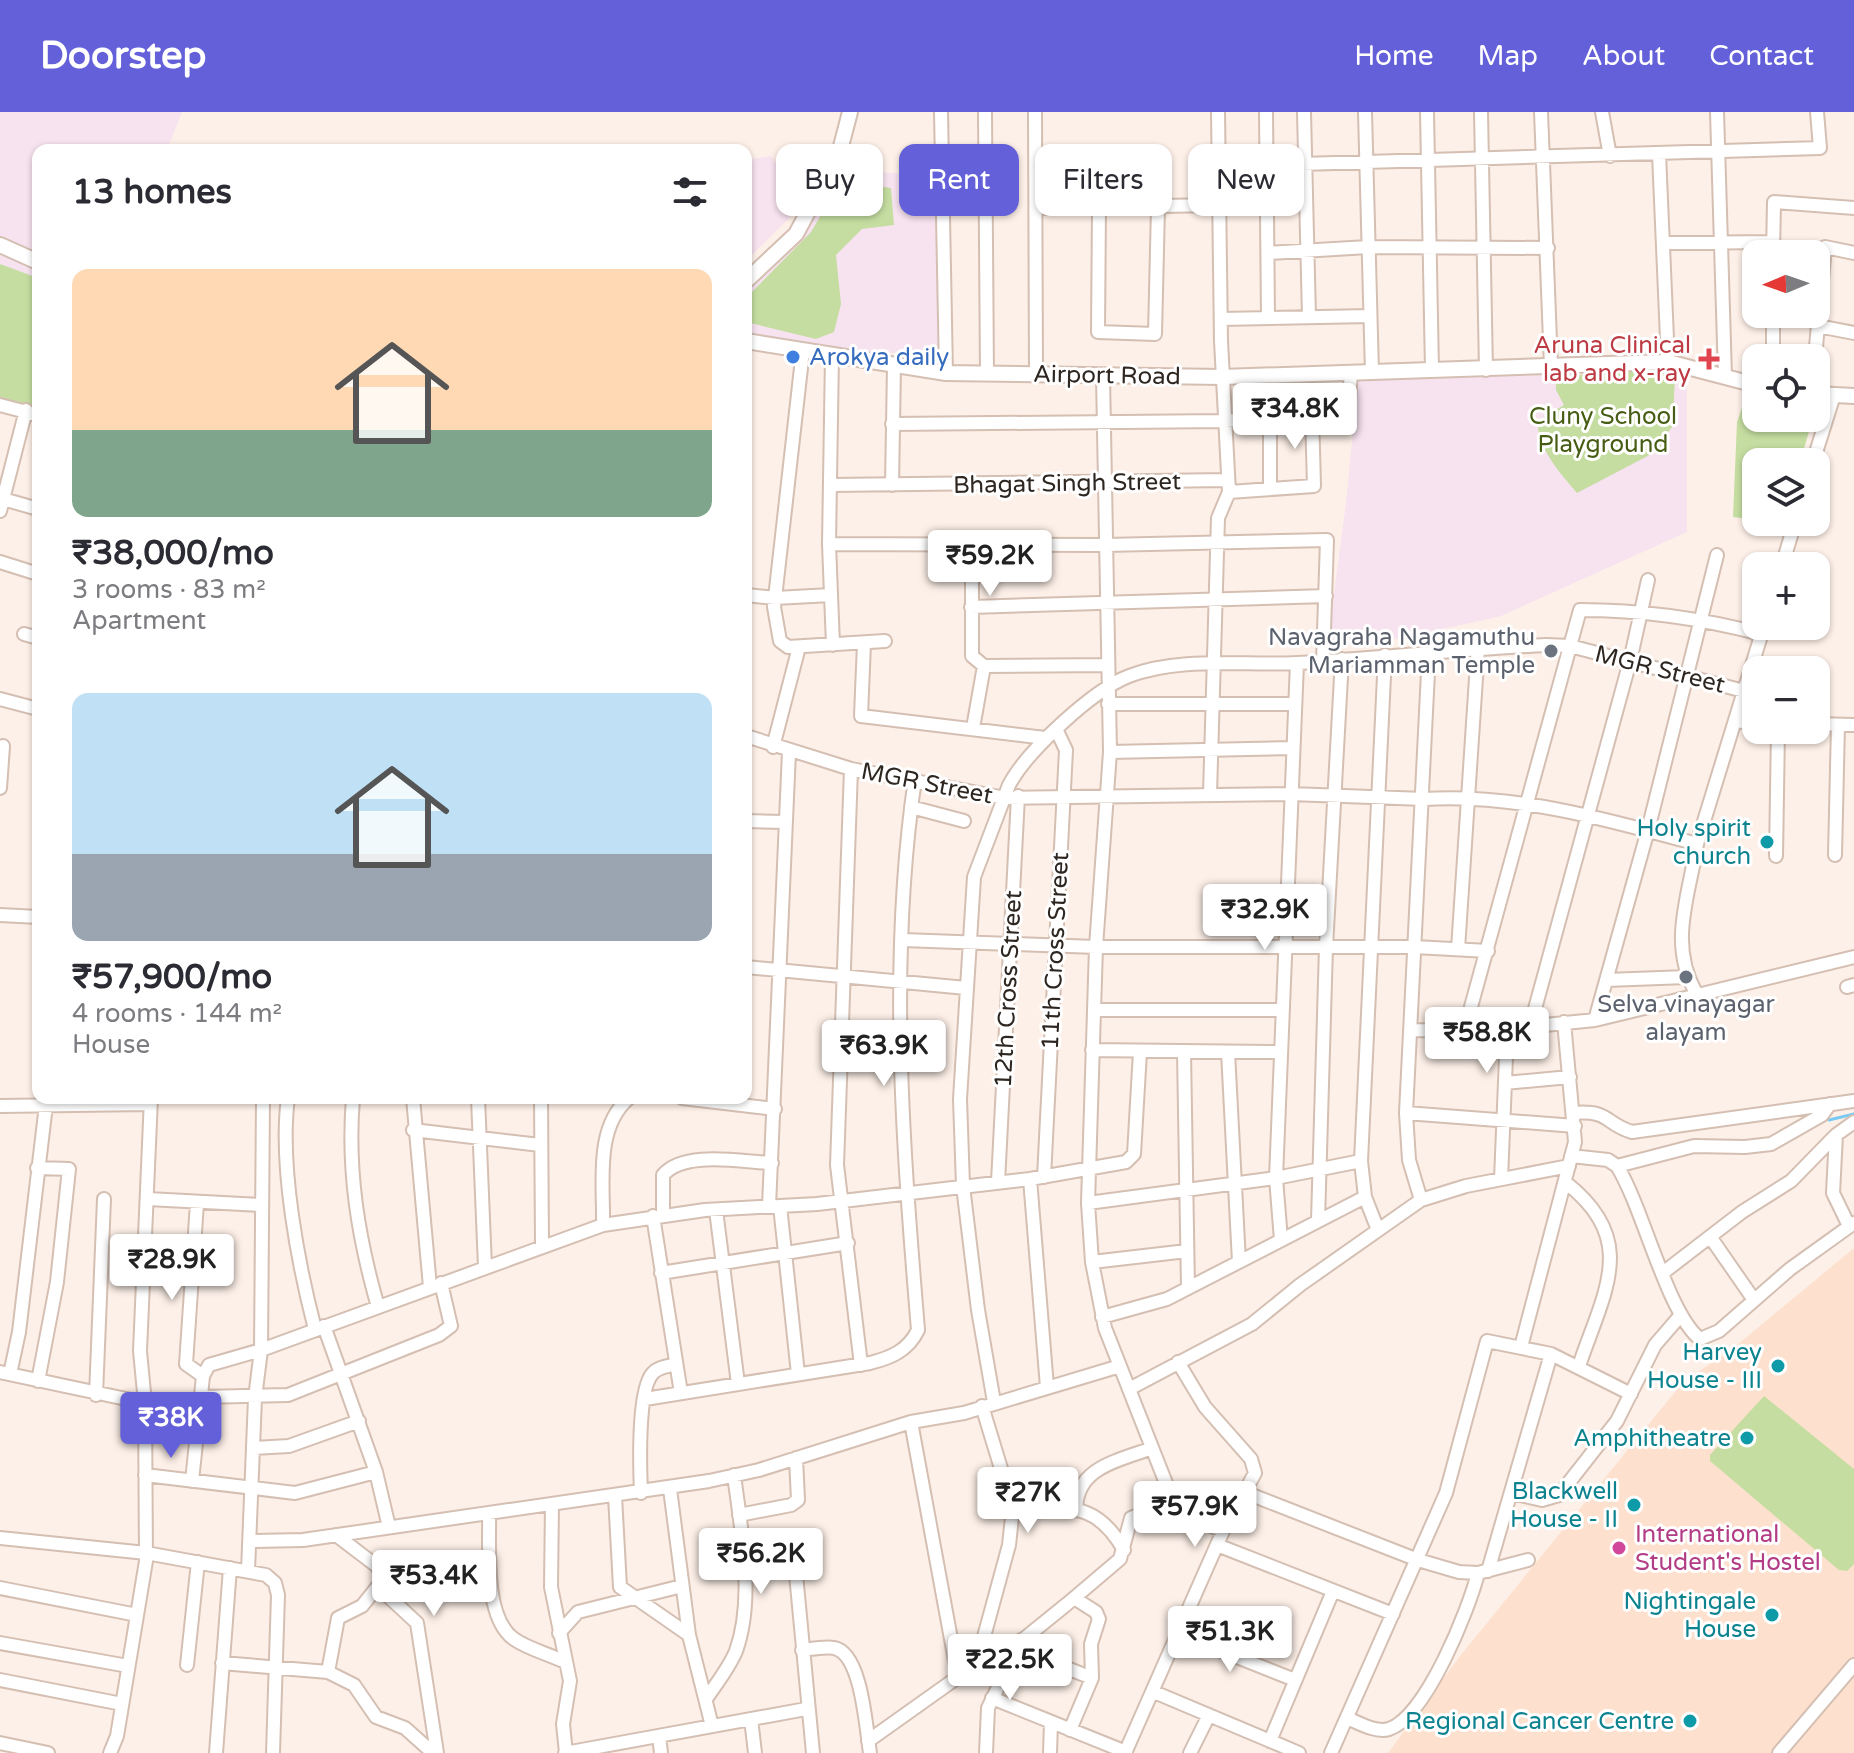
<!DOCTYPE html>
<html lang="en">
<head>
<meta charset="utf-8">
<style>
  :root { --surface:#fff; --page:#f2f2f3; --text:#2b2b33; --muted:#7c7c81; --accent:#6360d9 }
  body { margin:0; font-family:"Varela Round",sans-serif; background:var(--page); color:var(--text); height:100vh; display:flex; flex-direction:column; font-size:30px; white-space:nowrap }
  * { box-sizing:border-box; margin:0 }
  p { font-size:26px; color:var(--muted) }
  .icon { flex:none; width:44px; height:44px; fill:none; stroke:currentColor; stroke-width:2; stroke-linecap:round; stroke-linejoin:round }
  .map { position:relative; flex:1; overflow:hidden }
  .details { position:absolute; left:32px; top:32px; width:720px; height:960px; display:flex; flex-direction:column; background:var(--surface); border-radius:16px; box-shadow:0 2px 6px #0004 }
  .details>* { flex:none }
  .hud { position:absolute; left:776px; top:32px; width:760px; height:72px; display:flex; gap:16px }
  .needle { width:52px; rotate:268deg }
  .fabs { position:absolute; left:1742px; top:128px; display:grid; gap:16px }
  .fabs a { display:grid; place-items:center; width:88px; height:88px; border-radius:16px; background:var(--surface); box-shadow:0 2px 6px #0004; font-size:40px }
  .price { position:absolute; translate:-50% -68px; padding:0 18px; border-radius:8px; background:#fff; color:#222; font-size:26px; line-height:52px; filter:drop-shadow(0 2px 4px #0008) }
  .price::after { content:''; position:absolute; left:50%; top:48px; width:24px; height:18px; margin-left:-12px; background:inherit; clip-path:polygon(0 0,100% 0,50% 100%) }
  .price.active { background:var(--accent); color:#fff }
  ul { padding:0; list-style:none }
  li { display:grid; align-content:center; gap:16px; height:424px; padding:0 40px }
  li span { display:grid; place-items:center; height:248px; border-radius:16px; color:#555 }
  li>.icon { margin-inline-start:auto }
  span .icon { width:144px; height:144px; fill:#fffc; stroke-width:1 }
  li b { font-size:34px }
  h2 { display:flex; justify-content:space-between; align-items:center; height:96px; padding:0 40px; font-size:34px }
  .tag { padding:0 28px; border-radius:16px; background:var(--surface); box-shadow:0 2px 6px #0004; font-size:28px; line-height:72px }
  .tag.active { background:var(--accent); color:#fff }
  header { display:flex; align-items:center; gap:48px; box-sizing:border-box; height:112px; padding:0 40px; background:var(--accent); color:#fff }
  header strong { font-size:38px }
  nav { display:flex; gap:44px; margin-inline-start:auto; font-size:28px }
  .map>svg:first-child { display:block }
  .built { fill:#fde1ce }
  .education { fill:#f7e2f0 }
  .green { fill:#c5dda1 }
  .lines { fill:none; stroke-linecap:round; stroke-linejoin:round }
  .stream { stroke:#7bcaf4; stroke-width:3 }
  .minor-casing { stroke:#d4bfb2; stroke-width:16 }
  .tertiary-casing { stroke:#d4bfb2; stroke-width:18 }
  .minor { stroke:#fff; stroke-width:12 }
  .tertiary { stroke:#fff; stroke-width:14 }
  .shop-dot { fill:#3f7fe0; stroke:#fff; stroke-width:3 }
  .health-dot { fill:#e0444e; stroke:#fff; stroke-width:3 }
  .worship-dot { fill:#6b7280; stroke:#fff; stroke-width:3 }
  .culture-dot { fill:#0f9aa8; stroke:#fff; stroke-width:3 }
  .hotel-dot { fill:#d1479c; stroke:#fff; stroke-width:3 }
  .labels { text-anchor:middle; stroke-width:6; stroke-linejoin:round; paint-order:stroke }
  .health-label { font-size:24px; fill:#be3a42; stroke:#fff; text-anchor:end }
  .shop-label { font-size:24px; fill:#366cbe; stroke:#fff; text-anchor:start }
  .street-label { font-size:24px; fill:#2e2721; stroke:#fff }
  .park-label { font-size:24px; fill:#465d13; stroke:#fff }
  .worship-label { font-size:24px; fill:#5b616d; stroke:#fff; text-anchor:end }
  .culture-label { font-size:24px; fill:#0d838f; stroke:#fff; text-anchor:end }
  .hotel-label { font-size:24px; fill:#b23c85; stroke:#fff; text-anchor:start }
</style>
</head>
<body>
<header>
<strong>Doorstep</strong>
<nav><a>Home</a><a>Map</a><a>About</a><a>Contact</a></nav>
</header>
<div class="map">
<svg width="1854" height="1641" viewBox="0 0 1854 1641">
  <rect width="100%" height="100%" fill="#fdf0e8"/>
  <path class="built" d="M1854 1136V1641H1388L1460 1544 1683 1270 1731 1238Z"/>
  <path class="education" d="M0 0H182L167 38H38V298L0 287Z
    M771 44 804 91 746 149V48Z
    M843 58 939 64 940 234 937 239 860 242 746 220V180L807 118Z
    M1687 254V420L1501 504 1403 526 1327 535 1346 391 1358 268Z"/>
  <path class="green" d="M841 69 891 76 894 113 862 117 836 143 841 192 834 220 816 227 746 210V186L811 120Z
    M0 152 38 166V296L0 285Z
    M1633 258 1675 260 1673 314 1665 324 1661 337 1577 381C1561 362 1536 335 1538 309L1564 293 1556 278V265Z
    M1749 276 1756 277V306H1813L1800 350H1756V408L1733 405 1737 310Z
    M1764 1284 1854 1357V1452L1847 1459 1839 1458 1710 1349V1343Z"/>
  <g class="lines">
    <path class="stream" d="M1829 1008 1854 1002"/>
    <defs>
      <path id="minor" d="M941 0 946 261
        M985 0 987 262
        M1035 0 1036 262
        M1218 0 1221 229 1229 380 1314 374 1312 302
        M1266 0 1268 205
        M1304 0 1309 205
        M1365 0 1372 261
        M1427 0 1432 258
        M1481 0 1486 258
        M1541 0 1551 254
        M1602 0 1610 44
        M1717 0 1725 265
        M1659 42 1668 250
        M1267 53 1820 36 1817 0
        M1036 96 1220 93
        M1099 96 1098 220 1155 222 1158 95
        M1664 131 1773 130
        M1268 141 1368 135 1548 136
        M1773 142 1774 90 1854 96
        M1773 202V246
        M1221 207 1370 204
        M1818 214 1854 221
        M803 238 774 495 780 529 788 535 885 529
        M832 243 829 432 833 533
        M1815 246 1825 135 1854 141
        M1103 264 1110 640 1096 835 1088 1091 1092 1150 1105 1216 1173 1389 1183 1402 1223 1419
        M0 293 38 303
        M892 312 1225 309 1348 299 1351 261
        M1813 350 1834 283
        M831 373 1227 368
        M892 373 894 254
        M1270 377V305
        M3 387 38 397
        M0 399 26 298
        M829 432 1105 433 1327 428 1323 549
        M972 432V544L984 554
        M0 450 38 462
        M1782 454 1795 410
        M746 483 775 486 831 483
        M971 495 1326 484
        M24 522 38 526
        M864 531 861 604 1045 626
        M0 587 38 597
        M1108 592H1295
        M1735 609 1756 611
        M1816 612 1854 613
        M973 616 984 554 1107 553
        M746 624 851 657 1005 686 1291 682 1424 687C1514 681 1610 708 1697 732L1764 514
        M773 635 799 535
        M1110 640 1293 636
        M851 657 837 1053 861 1253
        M0 676 3 634
        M1210 682 1218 406 1229 380
        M911 695 964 709
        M746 709 784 710
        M1835 743 1838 613
        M1776 744 1778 618
        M0 803 38 805
        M903 828 1096 835H1415L1488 839
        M1458 837 1478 536
        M746 855 966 876
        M1606 868 1687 865
        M1847 875 1854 873
        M1696 881C1668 831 1689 785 1697 732
        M1094 898H1282
        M1595 908 1648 718 1717 443
        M1530 915 1630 549 1648 468
        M1410 918 1455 919 1466 913 1580 498C1644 498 1700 506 1761 522
        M1492 924 1545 913 1595 908 1854 845
        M1092 938 1280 940
        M1184 940 1188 1176
        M1228 940 1239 1150
        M1505 971 1570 965
        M288 986C279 1052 298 1152 315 1217
        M353 986C347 1058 358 1125 378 1195
        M413 986 430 1175
        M478 986 485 1155
        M541 986 542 1134
        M682 986 775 997
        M0 994 150 992
        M1406 1001 1575 1014
        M1573 1001C1611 998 1603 1011 1632 1020L1854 989
        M413 1018 540 1033
        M1836 1023 1833 1081 1849 1114
        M1571 1044 1608 1048 1617 1054C1643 1095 1667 1201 1700 1227L1719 1219 1790 1157 1854 1111
        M1617 1054 1694 1034 1745 1035 1771 1032 1822 1003 1830 992
        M37 1056 69 1057 57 1170 38 1269
        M1044 1065 1066 638 1056 617
        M1030 1067 1047 1275
        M1501 1067 1507 921
        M998 1070 1018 684
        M1565 1070C1640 1128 1604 1179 1579 1254
        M148 1087 259 1093
        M1421 1088 1409 1048 1406 1001 1429 540
        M197 1091 186 1252 203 1264
        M1088 1091 1276 1066 1361 1049
        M769 1094 789 640
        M780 1094 798 1262
        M716 1098 738 1272
        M663 1103V1063C684 1038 742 1050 772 1051
        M653 1104 681 1281
        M1318 1109 1326 835 1342 547
        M603 1113C604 1072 594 1016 629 986
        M1378 1118 1365 1085 1361 1049 1385 543
        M1711 1126 1754 1188
        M1281 1128 1276 1066 1297 551
        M1092 1150 1187 1139
        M1664 1160 1742 1100 1791 1069 1836 1023 1854 1010
        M661 1161 848 1131
        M1102 1205 1167 1187 1365 1085
        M324 1214 376 1360 389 1415
        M1521 1235 1575 1030 1564 910
        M0 1260 145 1291
        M10 1262 19 1220 46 993
        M1129 1277 1252 1212 1300 1173 1421 1088 1466 1074 1569 1054
        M96 1283 104 1087
        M201 1285 288 1283 439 1223 451 1214 441 1171
        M645 1287 870 1251C890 1246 908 1239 918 1218 903 1036 888 849 915 667
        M994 1290 978 1198 963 1074 960 987 974 765 1009 673C1027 639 1093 578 1129 564 1181 544 1244 554 1298 551 1381 546 1463 537 1546 533L1570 534 1744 579
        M911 1310 958 1565
        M253 1336 289 1334 359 1309
        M145 1363 295 1381 376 1360
        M192 1369 203 1264 209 1253 261 1238 603 1113 705 1098 817 1092 1030 1067 1126 1050 1134 1042 1140 940
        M670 1377 689 1523 712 1614
        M1244 1380 1418 1448 1459 1460 1478 1461 1528 1448
        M641 1381C640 1357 637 1277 653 1261 658 1255 669 1254 676 1252
        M1512 1381 1542 1388 1559 1383 1617 1309 1655 1233 1680 1204
        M615 1384 620 1475 689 1523
        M552 1392 551 1475 570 1569 563 1612 566 1641
        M1013 1396C1067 1398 1094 1386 1124 1438
        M1076 1398C1076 1355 1118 1349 1152 1336
        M489 1401C490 1434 483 1505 514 1527 528 1537 549 1542 565 1550
        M739 1403 791 1393 798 1388 796 1346
        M336 1423 378 1455 389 1485 417 1511 437 1641
        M0 1426 146 1441 266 1463 275 1471 278 1483 273 1641
        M249 1429 303 1428 709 1369 759 1358 911 1310 964 1301 1120 1254
        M1217 1433 1393 1502
        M743 1448 787 1443 795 1452 813 1641
        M248 1459 255 1286 261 1238 263 986
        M1488 1459 1551 1242
        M0 1476 137 1503
        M559 1521 578 1500 682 1474
        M1179 1522 1295 1568
        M0 1531 128 1554
        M1011 1534 1092 1566
        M802 1538C811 1537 825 1534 834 1536 862 1541 866 1617 870 1641
        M222 1551 328 1560 354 1573 376 1605 405 1616 433 1641
        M187 1553 198 1450
        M976 1554 1009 1433 1013 1396 982 1294
        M328 1560 338 1506 362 1494 382 1469
        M0 1568 122 1592
        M1154 1580 1299 1641
        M992 1586 1126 1640
        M706 1587C716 1572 729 1556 736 1539 755 1486 741 1418 734 1363
        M1347 1606C1359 1611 1376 1621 1389 1617 1426 1605 1469 1497 1478 1461
        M751 1607 755 1641
        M1070 1618 1092 1566 1091 1532 1099 1507 1096 1500 1074 1486
        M659 1624 661 1641
        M868 1629 958 1565 1025 1526 1067 1492 1120 1447 1131 1406 1173 1389
        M1270 1629 1333 1479
        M0 1631 48 1641
        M110 1641 117 1624 146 1449 145 1291 140 1239 151 986
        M216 1641 230 1456
        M565 1641 806 1597
        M986 1641 988 1596 1017 1536
        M1050 1641 1051 1611
        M1125 1641 1223 1419 1255 1361 1251 1347 1205 1295 1178 1250
        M1190 1641 1209 1603
        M1331 1641 1446 1381 1487 1229 1551 1242 1631 1282
        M1779 1641 1854 1553"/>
      <path id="tertiary" d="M0 133 38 150
        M746 169 796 122 839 42 850 0
        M746 229 946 261 1222 265 1668 250 1756 273
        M1816 282 1854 284"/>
    </defs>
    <use href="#minor" class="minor-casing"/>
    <use href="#tertiary" class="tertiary-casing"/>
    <use href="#minor" class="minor"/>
    <use href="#tertiary" class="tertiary"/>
  </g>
  <circle class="shop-dot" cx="793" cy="245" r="8"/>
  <path class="health-dot" d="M1705 235h8v8h8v8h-8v8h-8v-8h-8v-8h8z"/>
  <g class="worship-dot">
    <circle cx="1551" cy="539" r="8"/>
    <circle cx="1686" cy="865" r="8"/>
  </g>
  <g class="culture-dot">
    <circle cx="1767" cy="730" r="8"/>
    <circle cx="1778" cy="1254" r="8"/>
    <circle cx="1747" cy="1326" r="8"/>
    <circle cx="1634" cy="1393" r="8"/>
    <circle cx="1772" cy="1503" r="8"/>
    <circle cx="1690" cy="1609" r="8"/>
  </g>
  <circle class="hotel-dot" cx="1619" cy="1436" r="8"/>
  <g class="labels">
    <g class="health-label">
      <text x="1691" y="241">Aruna Clinical<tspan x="1691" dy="28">lab and x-ray</tspan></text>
    </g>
    <g class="shop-label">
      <text x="809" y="253">Arokya daily</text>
    </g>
    <g class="street-label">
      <text transform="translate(1107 263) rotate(1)" y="8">Airport Road</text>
      <text transform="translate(1067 371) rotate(-1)" y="8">Bhagat Singh Street</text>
      <text transform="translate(1660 557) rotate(14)" y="8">MGR Street</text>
      <text transform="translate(927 671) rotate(11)" y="8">MGR Street</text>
      <text transform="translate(1055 839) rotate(-87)" y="8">11th Cross Street</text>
      <text transform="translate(1008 877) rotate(-87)" y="8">12th Cross Street</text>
    </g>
    <g class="park-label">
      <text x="1603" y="312">Cluny School<tspan x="1603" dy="28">Playground</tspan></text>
    </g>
    <g class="worship-label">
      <text x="1535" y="533">Navagraha Nagamuthu<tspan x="1535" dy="28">Mariamman Temple</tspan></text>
      <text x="1686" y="900" text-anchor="middle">Selva vinayagar<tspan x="1686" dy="28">alayam</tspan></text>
    </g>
    <g class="culture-label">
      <text x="1751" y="724">Holy spirit<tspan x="1751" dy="28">church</tspan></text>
      <text x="1762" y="1248">Harvey<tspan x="1762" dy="28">House - III</tspan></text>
      <text x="1731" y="1334">Amphitheatre</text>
      <text x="1618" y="1387">Blackwell<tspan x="1618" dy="28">House - II</tspan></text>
      <text x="1756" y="1497">Nightingale<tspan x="1756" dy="28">House</tspan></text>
      <text x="1674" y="1617">Regional Cancer Centre</text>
    </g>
    <g class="hotel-label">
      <text x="1635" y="1430">International<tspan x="1635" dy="28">Student's Hostel</tspan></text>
    </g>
  </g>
</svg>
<div class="fabs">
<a><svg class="needle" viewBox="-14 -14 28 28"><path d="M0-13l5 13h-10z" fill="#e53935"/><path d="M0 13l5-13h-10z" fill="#7c7c81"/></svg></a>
<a><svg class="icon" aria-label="locate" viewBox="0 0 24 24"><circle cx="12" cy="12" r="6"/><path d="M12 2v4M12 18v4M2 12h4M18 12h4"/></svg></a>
<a><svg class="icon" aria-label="layers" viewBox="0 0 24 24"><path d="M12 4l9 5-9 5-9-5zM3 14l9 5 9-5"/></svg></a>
<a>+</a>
<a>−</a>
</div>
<b class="price" style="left:1295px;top:339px">₹34.8K</b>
<b class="price" style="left:990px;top:486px">₹59.2K</b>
<b class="price" style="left:1265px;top:840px">₹32.9K</b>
<b class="price" style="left:1487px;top:963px">₹58.8K</b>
<b class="price" style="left:884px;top:976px">₹63.9K</b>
<b class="price" style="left:172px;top:1190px">₹28.9K</b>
<b class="price active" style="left:171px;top:1348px">₹38K</b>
<b class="price" style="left:1028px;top:1423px">₹27K</b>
<b class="price" style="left:1195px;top:1437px">₹57.9K</b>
<b class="price" style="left:761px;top:1484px">₹56.2K</b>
<b class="price" style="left:434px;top:1506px">₹53.4K</b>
<b class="price" style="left:1230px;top:1562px">₹51.3K</b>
<b class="price" style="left:1010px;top:1590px">₹22.5K</b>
<div class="hud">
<a class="tag">Buy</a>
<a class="tag active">Rent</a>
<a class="tag">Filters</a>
<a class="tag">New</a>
</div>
<section class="details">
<h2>13 homes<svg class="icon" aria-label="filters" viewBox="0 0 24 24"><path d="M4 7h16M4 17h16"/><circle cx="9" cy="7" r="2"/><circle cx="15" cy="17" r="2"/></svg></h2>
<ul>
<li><span style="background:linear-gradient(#ffd9b3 65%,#7fa58c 0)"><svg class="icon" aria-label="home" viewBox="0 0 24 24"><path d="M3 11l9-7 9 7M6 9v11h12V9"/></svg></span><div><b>₹38,000/mo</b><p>3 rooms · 83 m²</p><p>Apartment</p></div></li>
<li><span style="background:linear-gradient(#bfe0f5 65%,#9aa5b1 0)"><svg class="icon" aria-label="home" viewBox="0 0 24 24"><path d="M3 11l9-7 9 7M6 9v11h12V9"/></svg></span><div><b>₹57,900/mo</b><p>4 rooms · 144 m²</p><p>House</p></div></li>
</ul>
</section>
</div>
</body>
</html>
